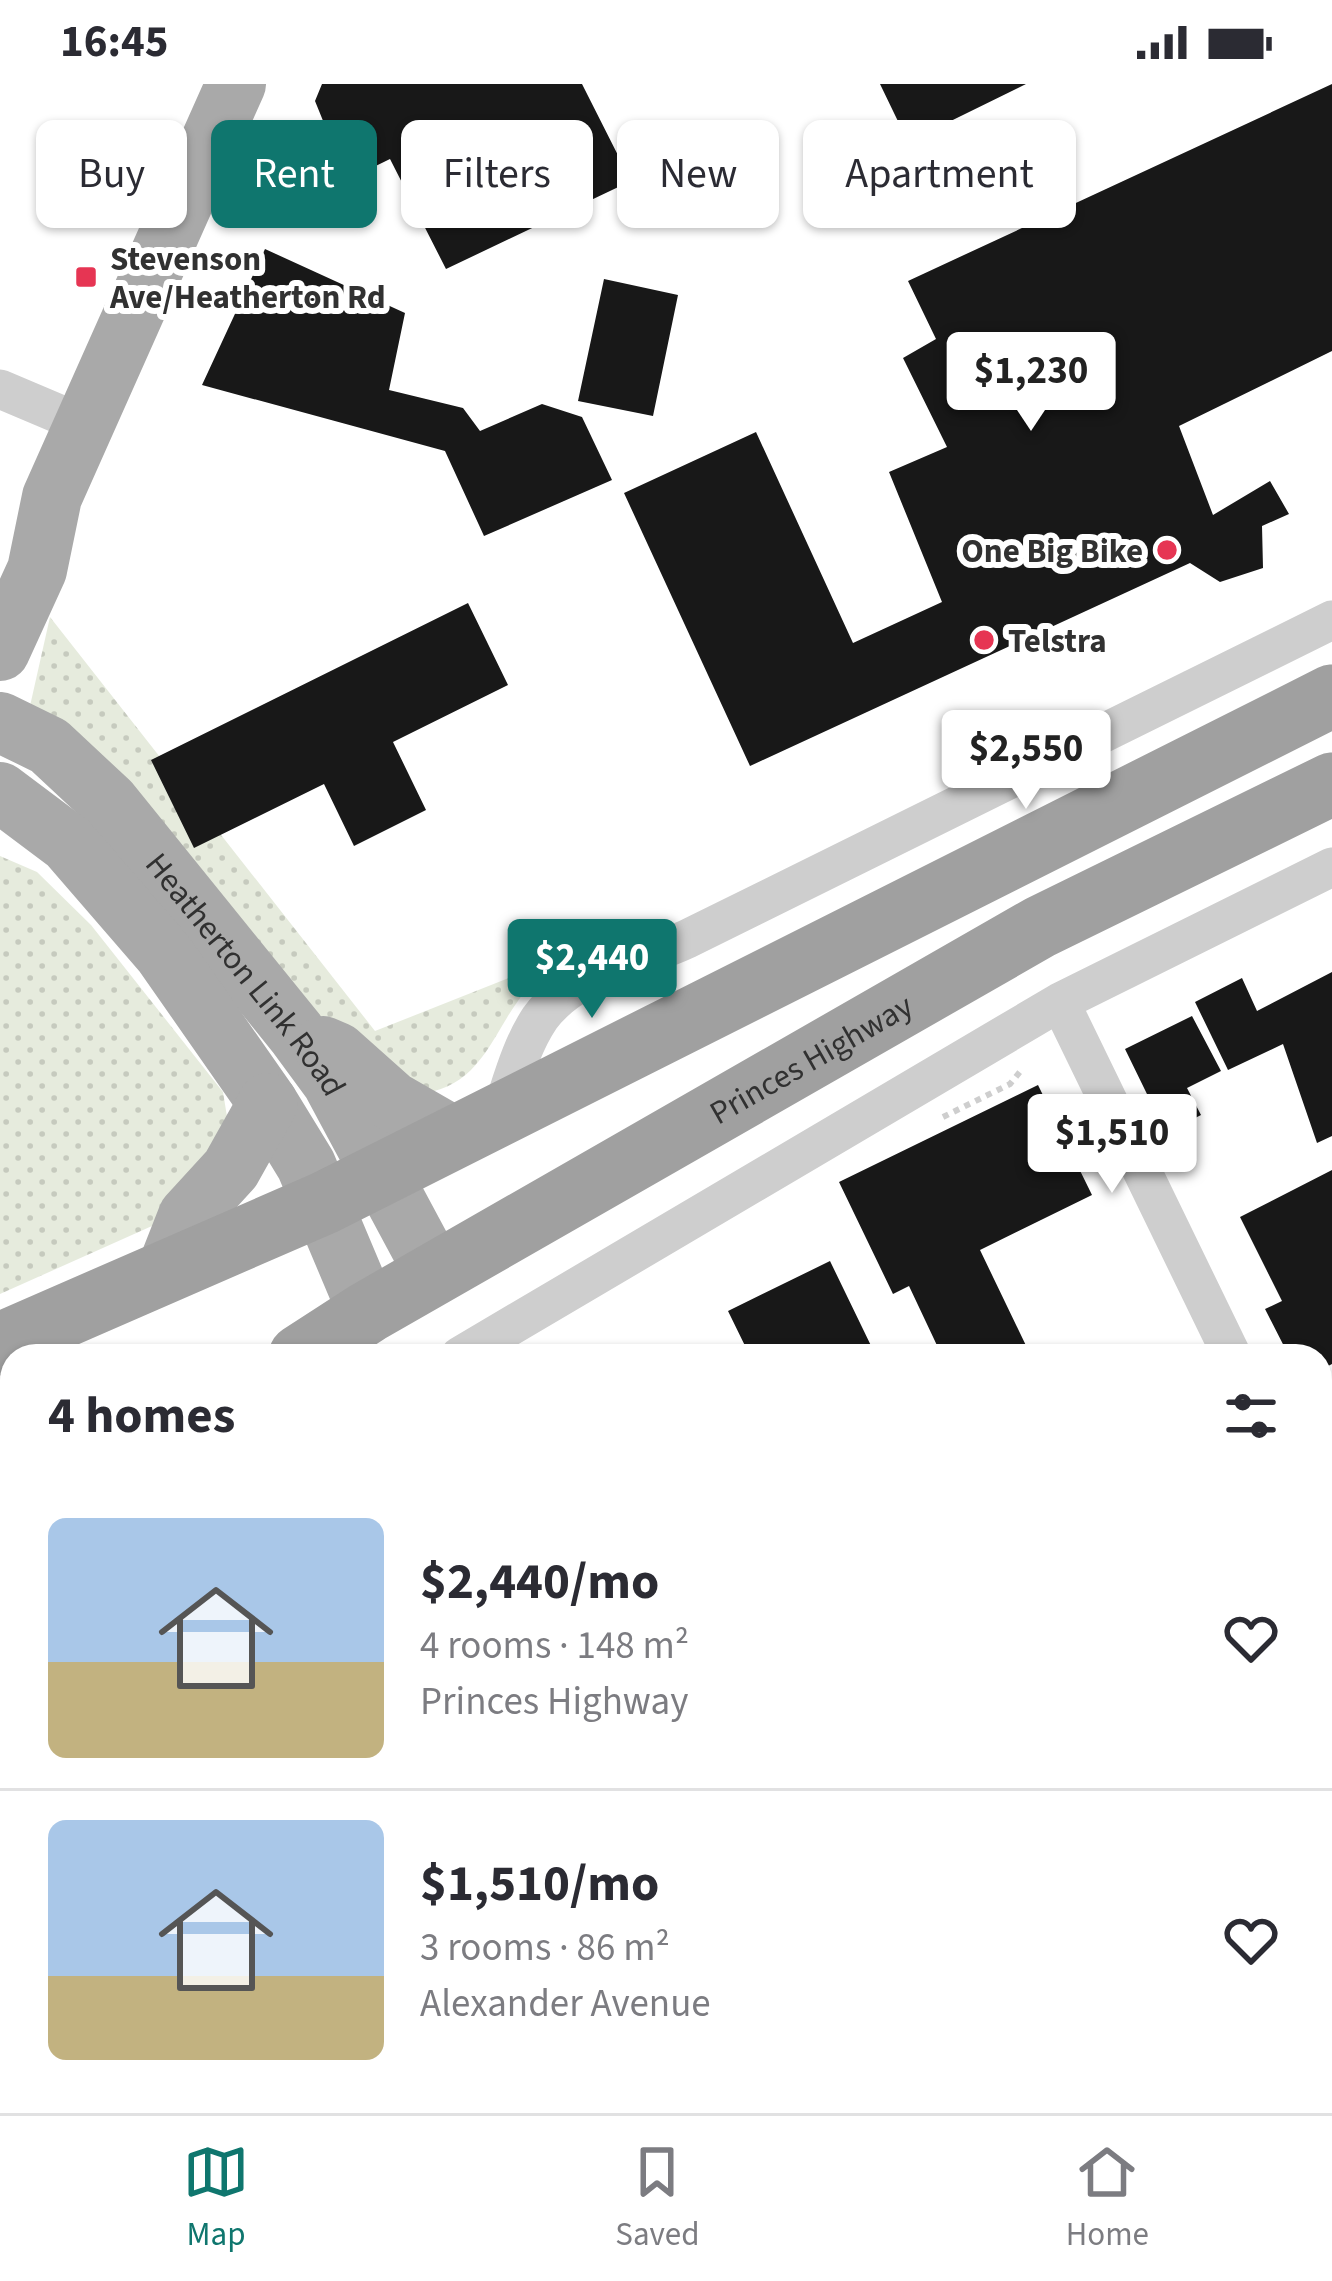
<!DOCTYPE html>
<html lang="en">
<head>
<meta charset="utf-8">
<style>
  :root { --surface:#fff; --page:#f2f2f3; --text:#2b2b33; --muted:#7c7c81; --line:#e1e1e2; --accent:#0f766e }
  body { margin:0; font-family:"Source Sans 3",sans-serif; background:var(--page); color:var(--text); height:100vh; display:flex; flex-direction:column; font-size:45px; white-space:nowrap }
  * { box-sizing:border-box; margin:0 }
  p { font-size:39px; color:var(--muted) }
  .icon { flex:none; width:66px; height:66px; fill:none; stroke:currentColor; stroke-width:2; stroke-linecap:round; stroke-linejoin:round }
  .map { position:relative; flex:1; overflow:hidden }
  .panel { position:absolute; left:0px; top:1260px; width:1332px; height:771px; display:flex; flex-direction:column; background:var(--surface); border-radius:36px 36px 0 0; box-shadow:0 3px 9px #0004 }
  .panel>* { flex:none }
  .top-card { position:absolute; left:36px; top:36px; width:1260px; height:108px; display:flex; gap:24px }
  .price { position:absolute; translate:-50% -102px; padding:0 27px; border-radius:12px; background:#fff; color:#222; font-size:39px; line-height:78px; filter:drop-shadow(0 3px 6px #0008) }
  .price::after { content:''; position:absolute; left:50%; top:72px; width:36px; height:27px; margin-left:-18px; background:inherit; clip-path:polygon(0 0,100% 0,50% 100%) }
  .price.current { background:var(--accent); color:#fff }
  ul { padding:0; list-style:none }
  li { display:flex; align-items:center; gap:36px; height:300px; padding:0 48px }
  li+li { border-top:3px solid var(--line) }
  li span { display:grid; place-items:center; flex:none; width:336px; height:240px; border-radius:18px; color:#555 }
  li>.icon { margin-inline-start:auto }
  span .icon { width:144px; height:144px; fill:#fffc; stroke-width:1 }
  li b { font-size:51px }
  h2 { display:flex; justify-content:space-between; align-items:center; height:144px; padding:0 48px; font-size:51px }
  .tag { padding:0 42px; border-radius:18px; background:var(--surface); box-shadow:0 3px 9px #0004; font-size:42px; line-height:108px }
  .tag.current { background:var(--accent); color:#fff }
  .status { display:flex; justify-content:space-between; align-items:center; height:84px; padding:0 60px; background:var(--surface); direction:ltr }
  .status svg { height:33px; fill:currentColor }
  .dock { display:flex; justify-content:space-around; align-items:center; height:168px; border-top:3px solid var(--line); background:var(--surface); font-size:33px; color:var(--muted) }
  .dock a { display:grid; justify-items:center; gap:6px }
  .dock .current { color:var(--accent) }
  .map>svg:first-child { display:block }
  .grass { fill:url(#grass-dots) }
  .pitch { fill:#e6ebdd }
  .building { fill:#181818 }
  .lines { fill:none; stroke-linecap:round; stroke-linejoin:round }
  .path { stroke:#cecece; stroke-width:6; stroke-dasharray:6 6; stroke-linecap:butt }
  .minor { stroke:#cecece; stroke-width:39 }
  .primary { stroke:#a9a9a9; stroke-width:60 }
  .trunk { stroke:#a0a0a0; stroke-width:63 }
  .motorway { stroke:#989898; stroke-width:66 }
  .poi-dot { fill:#e63553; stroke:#fff; stroke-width:4.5 }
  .labels { text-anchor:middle; stroke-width:12; stroke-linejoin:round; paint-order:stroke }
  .poi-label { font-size:33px; font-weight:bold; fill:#313131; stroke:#fff; text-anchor:start }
  .street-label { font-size:33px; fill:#313131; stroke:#fff }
</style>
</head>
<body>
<div class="status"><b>16:45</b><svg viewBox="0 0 49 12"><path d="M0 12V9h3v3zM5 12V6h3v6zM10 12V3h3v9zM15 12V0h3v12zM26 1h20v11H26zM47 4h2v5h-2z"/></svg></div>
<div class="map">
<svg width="1332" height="2029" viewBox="0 0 1332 2029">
  <defs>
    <pattern id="grass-dots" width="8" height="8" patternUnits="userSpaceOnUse" patternTransform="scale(3)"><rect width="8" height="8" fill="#e6ebdd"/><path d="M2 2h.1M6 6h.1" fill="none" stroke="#c6cabe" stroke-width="1.8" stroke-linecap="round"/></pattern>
  </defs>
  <rect width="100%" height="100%" fill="#fff"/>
  <path class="grass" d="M50 533 375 947 557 875C547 888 533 898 523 910 492 950 481 1001 424 1009L308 923 30 622Z
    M0 772 37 788 91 841 223 1008 230 1051 183 1118 152 1142 0 1210Z"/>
  <path class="pitch" d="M1320 1519 1332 1521V2029H993L982 2019H1320Z"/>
  <path class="building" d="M322 0H582L631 97 446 185 390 75 347 96 315 17Z
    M880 0H1026L908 58Z
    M1332 0V267L1179 342 1213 431 1270 397 1289 430 1262 442 1263 484 1220 498 1190 479 750 682 624 409 756 348 853 559 942 518 889 388 947 363 903 274 936 255 908 197Z
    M265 165 405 229 389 306 463 324 480 347 542 320 582 333 612 396 484 452 445 367 202 301Z
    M604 195 678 211 653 332 578 317Z
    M468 519 508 601 393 658 426 726 354 762 324 700 194 764 151 676Z
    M1332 888V1052L1317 1059 1283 960 1228 986 1195 918 1242 894 1257 927Z
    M1192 932 1221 987 1187 1004 1201 1031 1166 1049 1125 965Z
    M1038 1001 1092 1111 980 1166 1031 1272H942L909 1202 893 1210 839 1098Z
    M1332 1086V1280L1320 1286V1272H1289L1265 1225 1282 1217 1240 1133Z
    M830 1177 876 1272H750L728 1227Z"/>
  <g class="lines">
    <path class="path" d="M943 1033 1010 1000 1023 984
      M0 1551 12 1532"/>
    <path class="minor" d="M0 305 85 341
      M1060 918 1232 1272
      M501 1030C512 998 521 962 540 934 573 888 638 878 687 855L1332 536
      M460 1272 1060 918 1332 783
      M1320 1378 1332 1369
      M1320 1413 1332 1421"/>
    <g class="primary">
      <path d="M0 567 37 486 52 413 236 0"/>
      <path id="s1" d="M0 638 49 662 109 718 296 949 332 998 435 1190"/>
      <path d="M0 708 68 759 164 870 268 1019 306 1081 368 1228"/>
      <path d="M323 962 337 968 392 1017 453 1052"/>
      <path d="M166 1188 188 1132 231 1085 268 1019"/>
    </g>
    <g class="trunk">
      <path d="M0 1260 324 1119 1332 612"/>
      <path id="s2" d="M300 1272 368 1228 1040 843 1332 700"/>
      <path d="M0 1431 12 1425"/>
    </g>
    <path class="motorway" d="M0 1479 12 1464
      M0 1633 12 1639
      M0 1837 12 1842
      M0 1974 12 1979
      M105 2019 128 2029
      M416 2019 439 2029
      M722 2019 741 2029"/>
  </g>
  <g class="poi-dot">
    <rect x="74" y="181" width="24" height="24" rx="6"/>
    <circle cx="1167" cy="466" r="12"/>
    <circle cx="984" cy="556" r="12"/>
  </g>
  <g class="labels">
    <g class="poi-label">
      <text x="110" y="186">Stevenson<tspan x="110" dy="38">Ave/Heatherton Rd</tspan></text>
      <text x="1143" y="478" text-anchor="end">One Big Bike</text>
      <text x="1008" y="568">Telstra</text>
    </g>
    <g class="street-label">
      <text dy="12" stroke="none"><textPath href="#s1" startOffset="357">Heatherton Link Road</textPath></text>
      <text dy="12" stroke="none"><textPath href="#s2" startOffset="591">Princes Highway</textPath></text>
    </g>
  </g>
</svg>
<b class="price" style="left:1031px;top:350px">$1,230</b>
<b class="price" style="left:1026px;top:728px">$2,550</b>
<b class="price current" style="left:592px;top:937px">$2,440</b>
<b class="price" style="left:1112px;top:1112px">$1,510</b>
<div class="top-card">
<a class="tag">Buy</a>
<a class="tag current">Rent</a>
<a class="tag">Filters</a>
<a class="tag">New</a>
<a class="tag">Apartment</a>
</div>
<section class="panel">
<h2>4 homes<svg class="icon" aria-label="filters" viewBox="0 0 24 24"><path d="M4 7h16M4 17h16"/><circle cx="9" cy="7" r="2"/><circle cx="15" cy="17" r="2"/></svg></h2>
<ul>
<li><span style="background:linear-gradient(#a9c7e8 60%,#c2b280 0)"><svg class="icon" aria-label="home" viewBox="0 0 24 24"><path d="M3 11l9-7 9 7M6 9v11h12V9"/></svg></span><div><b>$2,440/mo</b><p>4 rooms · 148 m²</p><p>Princes Highway</p></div><svg class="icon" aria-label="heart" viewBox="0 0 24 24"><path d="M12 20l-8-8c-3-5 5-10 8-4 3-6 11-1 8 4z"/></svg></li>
<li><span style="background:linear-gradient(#a9c7e8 65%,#c2b280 0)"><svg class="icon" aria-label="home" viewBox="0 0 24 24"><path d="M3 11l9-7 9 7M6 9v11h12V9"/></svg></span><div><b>$1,510/mo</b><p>3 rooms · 86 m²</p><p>Alexander Avenue</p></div><svg class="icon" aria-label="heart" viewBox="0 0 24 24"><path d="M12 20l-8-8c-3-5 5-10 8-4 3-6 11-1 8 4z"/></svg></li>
</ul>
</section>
</div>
<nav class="dock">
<a class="current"><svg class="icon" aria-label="map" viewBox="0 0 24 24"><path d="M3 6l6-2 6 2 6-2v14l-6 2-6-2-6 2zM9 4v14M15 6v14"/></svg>Map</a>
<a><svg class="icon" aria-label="saved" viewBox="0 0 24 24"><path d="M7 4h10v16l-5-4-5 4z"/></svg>Saved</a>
<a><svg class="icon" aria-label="home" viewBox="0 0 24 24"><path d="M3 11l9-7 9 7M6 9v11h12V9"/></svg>Home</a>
</nav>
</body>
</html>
